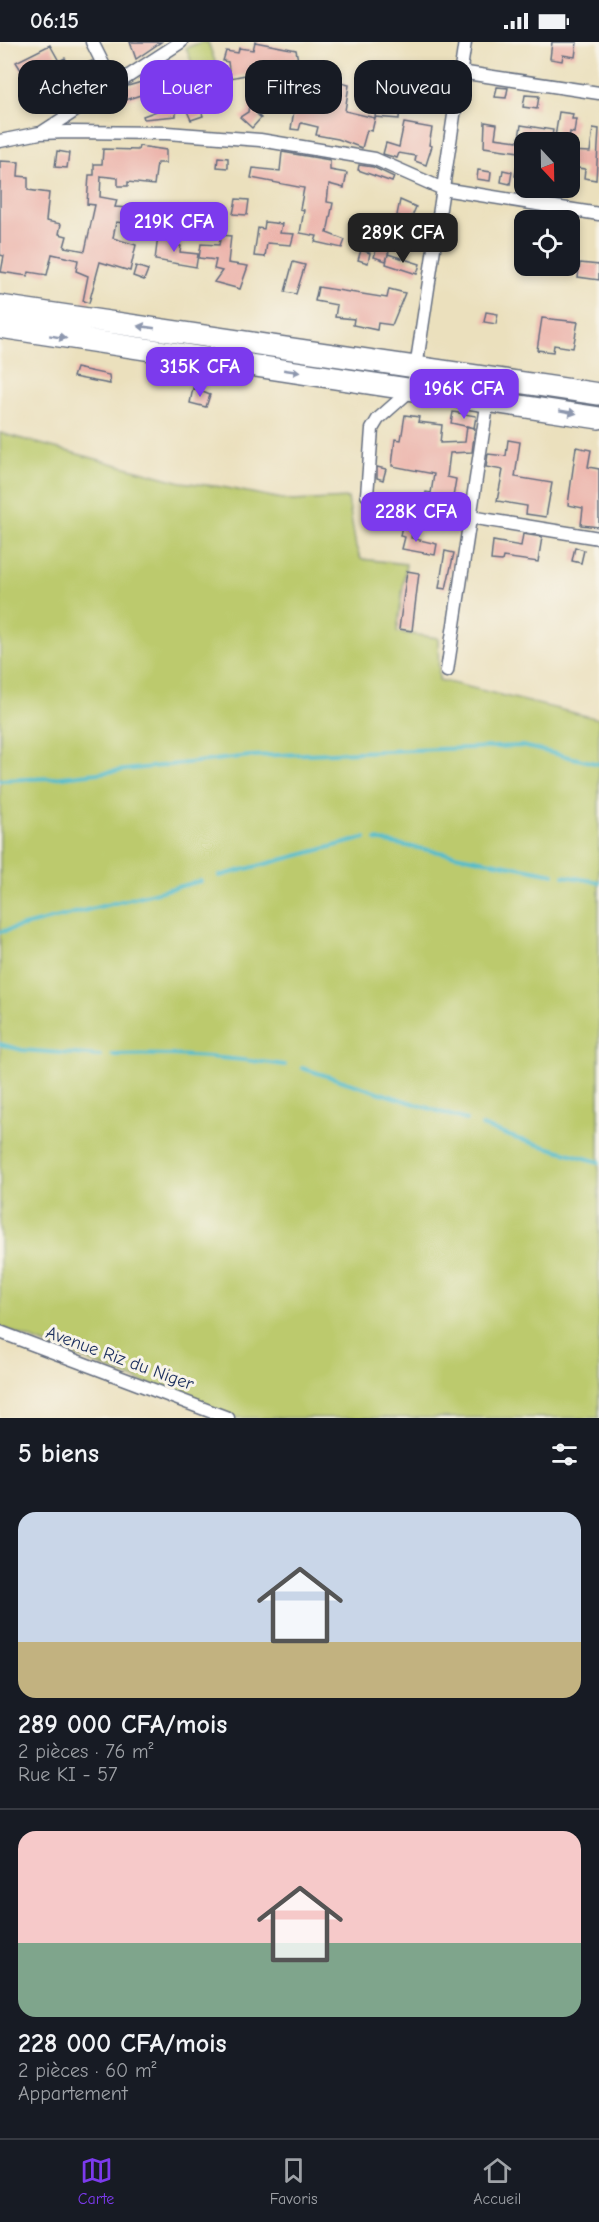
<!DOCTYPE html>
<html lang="fr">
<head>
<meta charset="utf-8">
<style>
  :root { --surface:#171b24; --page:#20242c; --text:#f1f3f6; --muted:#9ea1a6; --line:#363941; --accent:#7c3aed }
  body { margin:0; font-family:"Comic Neue",sans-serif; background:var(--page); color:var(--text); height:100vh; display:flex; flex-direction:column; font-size:22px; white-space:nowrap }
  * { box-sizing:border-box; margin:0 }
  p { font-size:20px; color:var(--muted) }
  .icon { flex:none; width:33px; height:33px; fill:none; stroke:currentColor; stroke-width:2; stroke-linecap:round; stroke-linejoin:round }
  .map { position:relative; height:1376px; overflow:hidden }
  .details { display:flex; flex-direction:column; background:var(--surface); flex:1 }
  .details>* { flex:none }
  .guide { position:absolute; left:18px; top:18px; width:564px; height:54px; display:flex; gap:12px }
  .needle { width:39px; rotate:158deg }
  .fabs { position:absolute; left:514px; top:90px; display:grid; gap:12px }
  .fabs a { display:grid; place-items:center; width:66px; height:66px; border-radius:12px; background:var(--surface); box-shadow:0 3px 9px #0003; font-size:30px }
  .price { position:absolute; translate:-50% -51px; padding:0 14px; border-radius:12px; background:var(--accent); color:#fff; font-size:20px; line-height:39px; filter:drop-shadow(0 2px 3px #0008) }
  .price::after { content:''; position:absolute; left:50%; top:36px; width:18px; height:14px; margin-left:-9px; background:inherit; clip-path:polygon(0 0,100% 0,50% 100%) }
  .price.current { background:#222; color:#fff }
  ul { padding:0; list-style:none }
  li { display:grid; align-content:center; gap:12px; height:318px; padding:0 18px }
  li+li { border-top:2px solid var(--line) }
  li span { display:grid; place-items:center; height:186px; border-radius:18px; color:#555 }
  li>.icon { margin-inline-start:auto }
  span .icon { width:108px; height:108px; fill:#fffc; stroke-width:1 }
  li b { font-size:26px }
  h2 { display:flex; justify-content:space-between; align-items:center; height:72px; padding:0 18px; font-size:26px }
  .pill { padding:0 21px; border-radius:18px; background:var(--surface); box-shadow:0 3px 9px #0003; font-size:21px; line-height:54px }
  .pill.current { background:var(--accent); color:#fff }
  .status { display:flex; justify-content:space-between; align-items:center; height:42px; padding:0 30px; background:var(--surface); direction:ltr }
  .status svg { height:16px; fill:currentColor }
  .tab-bar { display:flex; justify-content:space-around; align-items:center; height:84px; border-top:2px solid var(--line); background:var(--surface); font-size:16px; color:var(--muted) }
  .tab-bar a { display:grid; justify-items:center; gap:3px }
  .tab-bar .current { color:var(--accent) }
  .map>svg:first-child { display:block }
  .green { fill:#bcca6d; stroke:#6c7c66; stroke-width:1.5 }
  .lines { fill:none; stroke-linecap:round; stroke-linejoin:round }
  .stream { stroke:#51bccc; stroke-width:4 }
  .building { fill:#ecb4ab }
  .street-casing { stroke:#646d7f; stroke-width:15 }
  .highway-casing { stroke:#646d7f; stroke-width:24 }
  .street { stroke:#fff; stroke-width:12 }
  .highway { stroke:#fff; stroke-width:21 }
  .oneway { fill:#8d97ae }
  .labels { text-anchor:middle; stroke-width:6; stroke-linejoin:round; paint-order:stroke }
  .street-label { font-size:18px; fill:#1b2f5e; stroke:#f7f3e8 }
</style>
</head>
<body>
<div class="status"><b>06:15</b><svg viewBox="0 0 49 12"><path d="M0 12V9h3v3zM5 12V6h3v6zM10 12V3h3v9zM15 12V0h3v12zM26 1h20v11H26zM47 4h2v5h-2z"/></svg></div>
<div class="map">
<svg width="599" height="1376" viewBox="0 0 599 1376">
  <rect width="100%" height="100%" fill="#f7f3e8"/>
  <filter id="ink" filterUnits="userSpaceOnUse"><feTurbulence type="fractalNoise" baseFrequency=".0167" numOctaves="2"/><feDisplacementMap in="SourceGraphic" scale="12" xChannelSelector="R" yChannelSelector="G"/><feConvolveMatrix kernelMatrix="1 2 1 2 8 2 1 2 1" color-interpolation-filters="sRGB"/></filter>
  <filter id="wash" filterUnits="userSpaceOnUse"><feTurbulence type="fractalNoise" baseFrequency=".008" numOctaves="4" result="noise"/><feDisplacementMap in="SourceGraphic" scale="24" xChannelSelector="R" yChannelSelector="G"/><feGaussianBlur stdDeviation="1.35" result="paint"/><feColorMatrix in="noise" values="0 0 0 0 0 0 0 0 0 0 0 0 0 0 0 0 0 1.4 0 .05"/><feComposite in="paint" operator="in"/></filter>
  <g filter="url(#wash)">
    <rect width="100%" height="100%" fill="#ebe0bd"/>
    <path class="green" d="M201 0H208L225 47 205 55 186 6Z
      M0 391 181 440 222 445 292 459 348 456 356 505 361 517 406 522 397 590 438 596 439 638 599 677V1376H236L0 1285Z"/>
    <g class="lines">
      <path class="stream" d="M0 738 53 736 250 714 522 704 599 722
        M376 798 554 832
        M219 834 365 796
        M564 834 599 840
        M0 890 201 839
        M0 1002 22 1008 100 1014
        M112 1013C170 1011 227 1015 285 1023
        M302 1026 466 1078
        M482 1084 518 1097 599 1120"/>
    </g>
    <g id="blocks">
      <path class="building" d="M130 0H161L136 17Z
        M255 0 296 8 298 18 280 24 281 34 266 35V29L230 36 228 20 223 19 226 9 238 11 239 6 253 8Z
        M552 0H577L575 15 563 13 562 19 550 17Z
        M50 3 59 19 65 16 72 28 59 37 45 19 26 36 16 20Z
        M92 19 97 29 91 33 85 22Z
        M392 22 421 26 420 37 408 36 405 60 400 59 399 77 375 75 377 60 388 61Z
        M300 32 309 34 308 39 336 47 337 40 349 43 345 69 375 76 372 89 367 88 362 106 338 97 316 93 318 85 301 81 299 88 291 87Z
        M165 33 169 44 125 58 121 49 128 44Z
        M497 45 508 46 506 56 495 55Z
        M525 53 539 54 537 67 523 65Z
        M197 55 203 74 191 78 183 60Z
        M250 56 260 58 257 72 261 76 252 86 240 75 248 70Z
        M176 62V74L144 77 143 74Z
        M559 70 573 72 572 77H576L574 91 570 90 569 97 555 95Z
        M485 80 497 82 495 96 525 100V135L515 134 519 110 484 105Z
        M404 81 432 86 429 103 432 104 426 123 415 119 416 114 399 111 397 116 383 112 386 101 399 105Z
        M521 83 553 88 551 100 519 96Z
        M593 86 599 87 596 138 584 136 585 127 570 125V109L590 110Z
        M139 104 166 108V121H157L154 143 128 140V144H118V136L101 134 100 155 117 158 115 165 142 167 140 183 116 180 113 196 136 203 130 229 100 220 89 261 83 259 88 234 76 229 78 218 52 212 47 233 29 230 28 234 1 230 4 214 0 213V119L19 120 18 134 28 135V148L49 151 46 179 61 182 59 192 67 194 64 205 85 209 95 163 87 162 89 133H94V122H102L103 107 138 108Z
        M57 109 69 111 67 126 55 125Z
        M282 110 330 118V128L347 131 344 146 329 142 327 160 333 161 327 191 345 198 342 206 315 200 317 194 300 191 304 168 300 167 304 146 251 136 253 126 280 129Z
        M218 115 228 116V126L217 125Z
        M359 123 373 125 394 135 392 140 358 128Z
        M478 128 491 130 490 139 477 137Z
        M503 128 512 130 510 142 501 140Z
        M236 157 249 158 247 173 233 172Z
        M400 158 416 165 410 179 397 173Z
        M265 180 282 182 280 191 294 192 291 203 267 201 265 215 254 214 258 186 264 187Z
        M384 184 396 187 386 219 374 215Z
        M221 193 231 194 228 221 248 224 240 247 214 240 222 229 214 227 216 218 199 216 201 202 219 203Z
        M158 194 173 196 171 202 181 204 180 210 198 212 196 225 155 218Z
        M361 208 370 211 368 221 358 218Z
        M388 212 420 222 417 232 386 222Z
        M293 220 305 223 296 252 285 250Z
        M580 221 599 223V238L578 235Z
        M136 224 148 228 144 238 133 234Z
        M318 245 387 256 389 247 405 251 392 283 378 281 377 288 353 283 354 277 335 275 337 263 315 259Z
        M486 270 498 272 496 282 484 280Z
        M542 276 578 280 573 306 554 303 553 310 537 308Z
        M76 326 109 333 110 342 73 335Z
        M193 346 210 353 206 365 190 361Z
        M453 370 476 374 474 386 451 381Z
        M405 373 419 375 418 380 442 383 440 401 465 400 467 384 475 386 472 410 450 411 447 435 456 437 452 461 435 457 432 477 418 475 426 450 431 451 434 432 392 424 395 397 401 398Z
        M508 398 520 400 515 435 552 441 546 475 526 472 527 464 497 459 503 428 486 425 488 412 506 414Z
        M576 405 591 408 588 425 599 427V485L581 483 583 466 568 463Z
        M377 425 386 427 383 438 377 436Z
        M450 476 460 478 458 487 449 486Z
        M402 483 413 486 411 496 437 502 435 513 402 507 405 495 400 494Z
        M523 492 542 495 538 520 503 515 502 519 491 518 493 499 521 504Z
        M575 505 584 508 581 521 572 519Z
        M445 509 454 511 446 547 439 546Z
        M407 529 419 531 412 589 399 587Z"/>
    </g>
  </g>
  <g filter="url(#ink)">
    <use href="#blocks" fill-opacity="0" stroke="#646d7f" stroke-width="1.5"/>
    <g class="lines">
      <defs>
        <path id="street" d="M92 0 114 44
          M460 30 599 51
          M41 91 181 0
          M0 99 40 91 68 90 167 91 260 98 375 117 443 147 599 172
          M367 453 372 387 378 377 413 346 465 0
          M470 475 599 496
          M447 629 488 357
          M0 1290 228 1376"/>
        <path id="highway" d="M0 264 599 352
          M0 285 599 376"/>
      </defs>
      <use href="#street" class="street-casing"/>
      <use href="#highway" class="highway-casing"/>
      <use href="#street" class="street"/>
      <use href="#highway" class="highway"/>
    </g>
    <defs><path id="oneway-solid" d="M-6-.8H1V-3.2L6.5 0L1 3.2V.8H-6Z" transform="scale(1.5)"/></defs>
    <g class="oneway">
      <use href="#oneway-solid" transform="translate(146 285) rotate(-172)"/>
      <use href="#oneway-solid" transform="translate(58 295) rotate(10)"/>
      <use href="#oneway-solid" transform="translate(292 329) rotate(8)"/>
      <use href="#oneway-solid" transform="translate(568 370) rotate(10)"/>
    </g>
  </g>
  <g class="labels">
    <g class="street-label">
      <text transform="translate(120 1316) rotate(20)" y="6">Avenue Riz du Niger</text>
    </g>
  </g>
</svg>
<div class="fabs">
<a><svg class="needle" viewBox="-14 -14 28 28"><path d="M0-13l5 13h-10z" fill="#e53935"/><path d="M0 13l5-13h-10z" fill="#9ea1a6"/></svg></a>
<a><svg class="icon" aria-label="locate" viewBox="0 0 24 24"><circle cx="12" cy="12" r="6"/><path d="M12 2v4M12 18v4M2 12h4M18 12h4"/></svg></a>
</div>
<b class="price" style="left:174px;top:211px">219K CFA</b>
<b class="price current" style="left:403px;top:222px">289K CFA</b>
<b class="price" style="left:200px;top:356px">315K CFA</b>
<b class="price" style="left:464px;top:378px">196K CFA</b>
<b class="price" style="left:416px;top:501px">228K CFA</b>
<div class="guide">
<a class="pill">Acheter</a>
<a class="pill current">Louer</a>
<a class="pill">Filtres</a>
<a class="pill">Nouveau</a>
</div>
</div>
<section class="details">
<h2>5 biens<svg class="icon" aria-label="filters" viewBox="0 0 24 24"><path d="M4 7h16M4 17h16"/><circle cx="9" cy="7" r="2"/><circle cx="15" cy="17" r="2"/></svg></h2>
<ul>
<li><span style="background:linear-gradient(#c9d6e8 70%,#c2b280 0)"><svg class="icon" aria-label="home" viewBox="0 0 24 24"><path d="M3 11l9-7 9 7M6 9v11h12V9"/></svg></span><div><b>289 000 CFA/mois</b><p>2 pièces · 76 m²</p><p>Rue KI - 57</p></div></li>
<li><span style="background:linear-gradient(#f6c9c9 60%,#7fa58c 0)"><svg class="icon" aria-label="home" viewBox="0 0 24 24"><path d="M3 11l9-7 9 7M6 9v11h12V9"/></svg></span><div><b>228 000 CFA/mois</b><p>2 pièces · 60 m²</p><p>Appartement</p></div></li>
</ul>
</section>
<nav class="tab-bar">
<a class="current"><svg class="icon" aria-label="map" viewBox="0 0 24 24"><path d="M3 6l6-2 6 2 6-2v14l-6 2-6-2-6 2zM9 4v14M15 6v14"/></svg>Carte</a>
<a><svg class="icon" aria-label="saved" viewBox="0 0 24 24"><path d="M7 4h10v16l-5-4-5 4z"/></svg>Favoris</a>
<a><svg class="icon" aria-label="home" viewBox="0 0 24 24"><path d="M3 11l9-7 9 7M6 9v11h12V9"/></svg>Accueil</a>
</nav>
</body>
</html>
